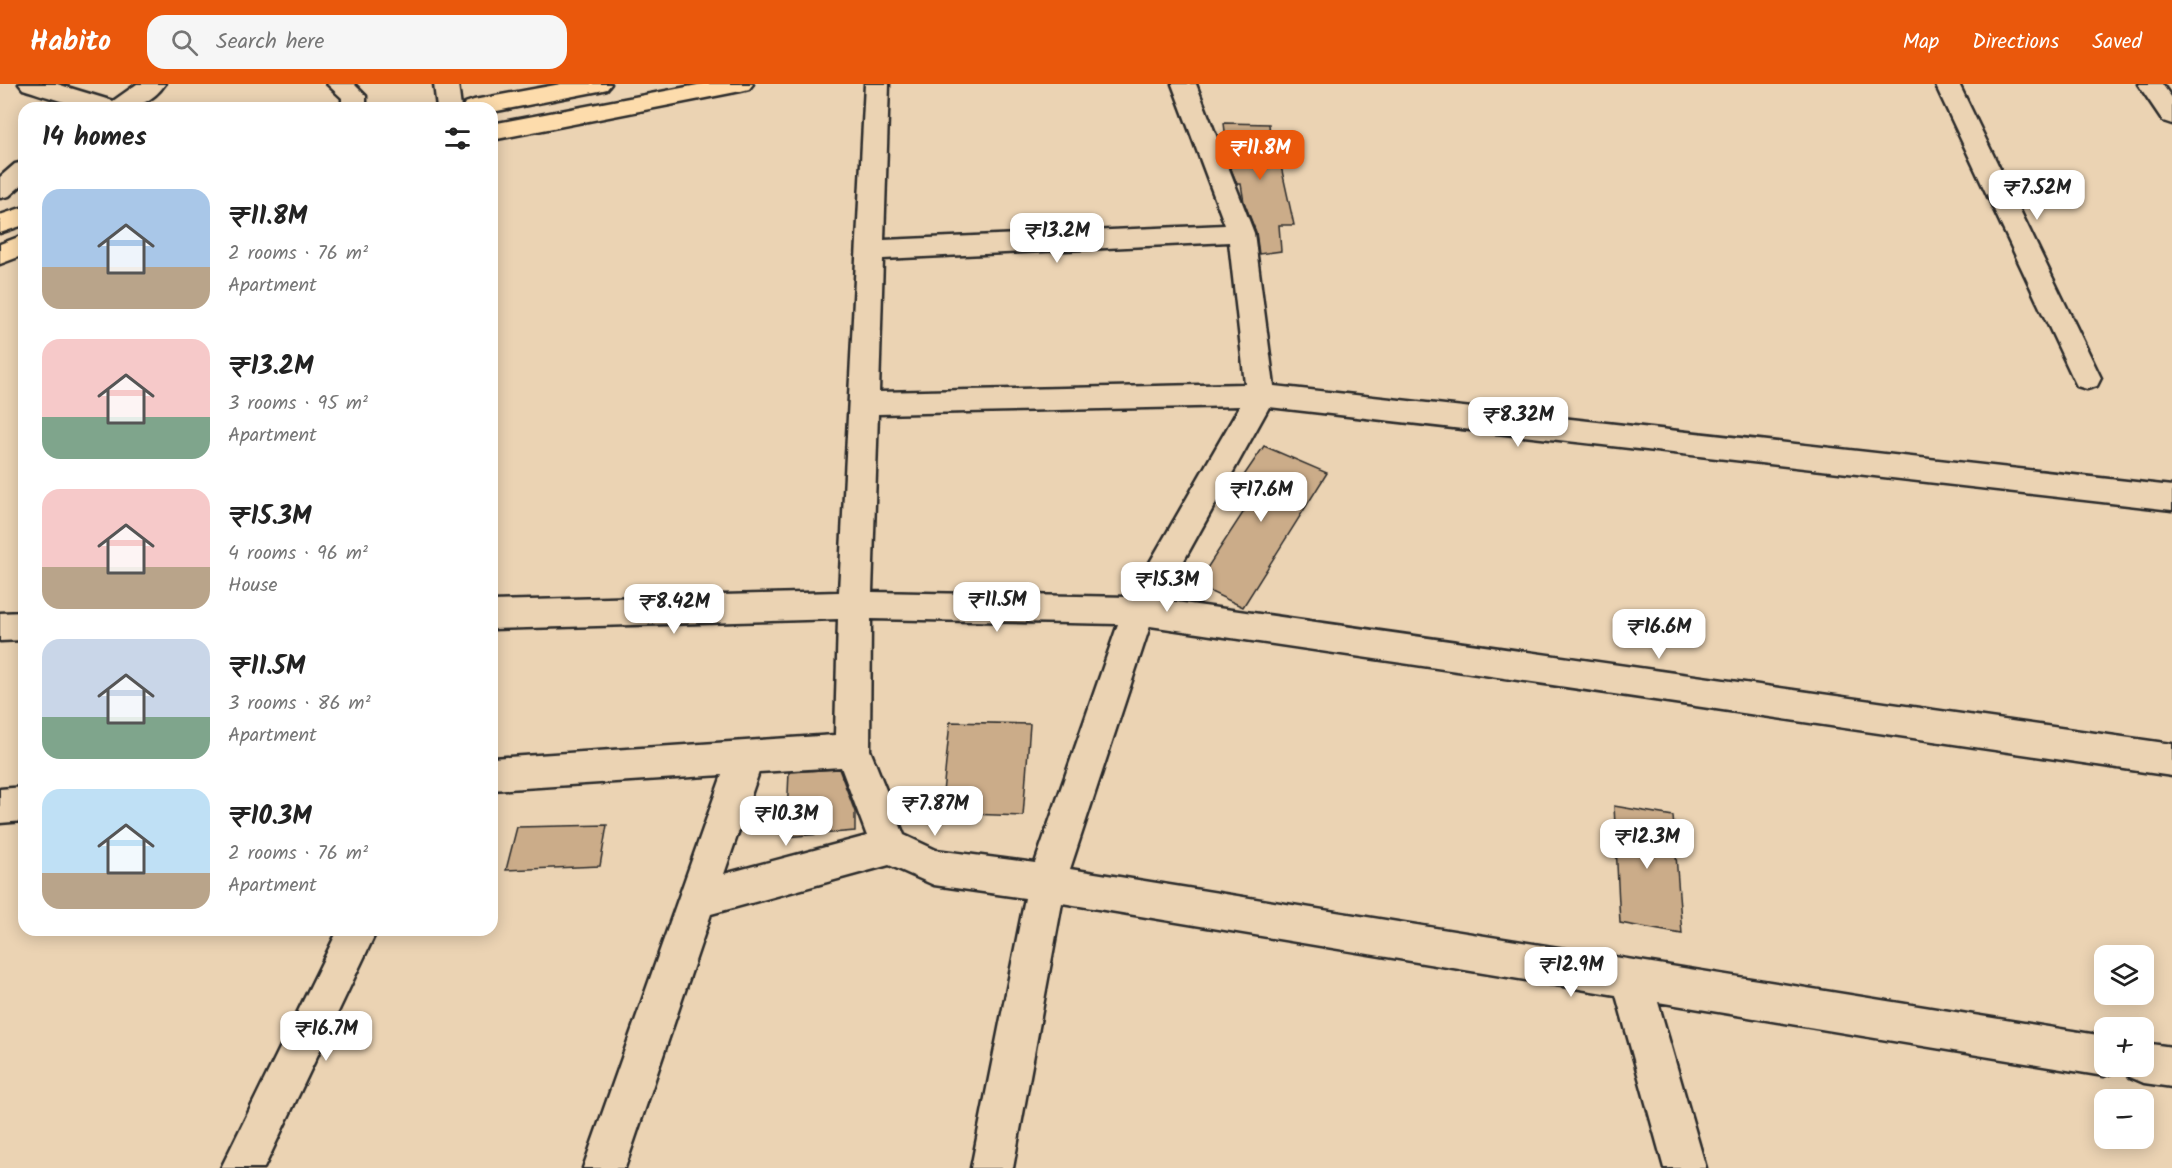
<!DOCTYPE html>
<html lang="en">
<head>
<meta charset="utf-8">
<style>
  :root { --surface:#fff; --page:#f6f6f6; --text:#222; --muted:#767676; --accent:#ea580c }
  body { margin:0; font-family:Kalam,sans-serif; background:var(--page); color:var(--text); height:100vh; display:flex; flex-direction:column; font-size:22px; white-space:nowrap }
  * { box-sizing:border-box; margin:0 }
  p { font-size:20px; color:var(--muted) }
  .icon { flex:none; width:33px; height:33px; fill:none; stroke:currentColor; stroke-width:2; stroke-linecap:round; stroke-linejoin:round }
  .map { position:relative; flex:1; overflow:hidden }
  .sheet { position:absolute; left:18px; top:18px; width:480px; height:834px; display:flex; flex-direction:column; background:var(--surface); border-radius:18px; box-shadow:0 3px 15px #0003 }
  .sheet>* { flex:none }
  .fabs { position:absolute; left:2094px; top:861px; display:grid; gap:12px }
  .fabs a { display:grid; place-items:center; width:60px; height:60px; border-radius:12px; background:var(--surface); box-shadow:0 3px 15px #0003; font-size:30px }
  .price { position:absolute; translate:-50% -51px; padding:0 14px; border-radius:12px; background:#fff; color:#222; font-size:20px; line-height:39px; filter:drop-shadow(0 2px 3px #0008) }
  .price::after { content:''; position:absolute; left:50%; top:36px; width:18px; height:14px; margin-left:-9px; background:inherit; clip-path:polygon(0 0,100% 0,50% 100%) }
  .price.current { background:var(--accent); color:#fff }
  ul { padding:0; list-style:none }
  li { display:flex; align-items:center; gap:18px; height:150px; padding:0 24px }
  li span { display:grid; place-items:center; flex:none; width:168px; height:120px; border-radius:18px; color:#555 }
  li>.icon { margin-inline-start:auto }
  span .icon { width:72px; height:72px; fill:#fffc; stroke-width:1 }
  li b { font-size:26px }
  h2 { display:flex; justify-content:space-between; align-items:center; height:72px; padding:0 24px; font-size:26px }
  header { display:flex; align-items:center; gap:36px; box-sizing:border-box; height:84px; padding:0 30px; background:var(--accent); color:#fff }
  header strong { font-size:28px }
  nav { display:flex; gap:33px; margin-inline-start:auto; font-size:21px }
  .search { width:420px; height:54px; background:var(--page); display:flex; align-items:center; gap:15px; box-sizing:border-box; padding:0 21px; border-radius:18px; color:var(--muted); font-size:22px }
  .map>svg:first-child { display:block }
  .building { fill:#cbac89; stroke:#2b2b2b; stroke-width:1.5 }
  .lines { fill:none; stroke-linecap:round; stroke-linejoin:round }
  .street-casing { stroke:#2b2b2b; stroke-width:5 }
  .primary-casing { stroke:#2b2b2b; stroke-width:5 }
  .street { fill:#ebd3b3; fill-rule:evenodd }
  .primary { fill:#fddcac; fill-rule:evenodd }
</style>
</head>
<body>
<header>
<strong>Habito</strong>
<div class="search"><svg class="icon" aria-label="search" viewBox="0 0 24 24"><circle cx="10" cy="10" r="6"/><path d="M15 15l6 6"/></svg>Search here</div>
<nav><a>Map</a><a>Directions</a><a>Saved</a></nav>
</header>
<div class="map">
<svg width="2172" height="1084" viewBox="0 0 2172 1084">
  <rect width="100%" height="100%" fill="#ebd3b3"/>
  <filter id="ink" filterUnits="userSpaceOnUse"><feTurbulence type="fractalNoise" baseFrequency=".0167" numOctaves="2"/><feDisplacementMap in="SourceGraphic" scale="12" xChannelSelector="R" yChannelSelector="G"/><feConvolveMatrix kernelMatrix="1 2 1 2 8 2 1 2 1" color-interpolation-filters="sRGB"/></filter>
  <g filter="url(#ink)">
    <path class="building" d="M1224 39 1269 40 1271 64H1277L1294 141H1279L1281 167 1259 170 1256 148 1244 118 1241 100H1237L1229 80Z
      M1264 362 1327 389 1243 523 1196 501 1252 415 1234 406Z
      M950 638 1030 640 1023 732 941 729Z
      M839 685 855 728V747L786 753 789 688Z
      M1614 722 1673 732 1682 850 1620 839Z
      M607 741 600 782 506 786 517 743Z"/>
    <g class="lines">
      <defs>
        <path id="street" d="M19 0H57L113 17 137 0H165C134 46 64 18 23 5Z
          M327 0H354L366 12V24H342V14Z
          M434 0H458L461 24H437Z
          M865 0H889L884 156 1225 141 1172 0H1196L1254 149 1274 302 2172 402V426L1269 323 1162 516 2172 660V692L1150 542 1070 785 2104 952V982H2120L2118 986 2104 992 1658 918 1706 1084H1664L1616 911 1062 819 1013 1084H971L1025 814 934 801 889 781 711 830 625 1084H583L722 691 492 706V674L835 651 838 535 492 545V517L839 508ZM1229 158 1245 300 879 308 883 175ZM1240 322 1130 513 872 508 878 330ZM871 535 1118 540 1035 779 936 766 904 751 870 666ZM841 683 867 752 724 790 759 688Z
          M1935 0H1959L2101 294 2097 302 2087 305 2077 302 2073 294Z
          M2138 0H2162L2172 14V40L2163 37Z
          M24 78V99L9 112 0 114V93L15 80Z
          M24 528V556L0 557V529Z
          M24 703V737L0 739V705Z
          M338 846H377L264 1084H221Z
          M2144 959 2172 963V1003L2144 999 2130 993 2125 982H2144Z"/>
        <path id="primary" d="M561 0H611L607 5 599 7 492 28V24H462L465 19 474 16Z
          M703 0H753L749 5 741 7 492 56V40Z
          M24 123V141L0 149V131Z
          M24 151V171L0 180V160Z"/>
      </defs>
      <use href="#street" class="street-casing"/>
      <use href="#primary" class="primary-casing"/>
      <use href="#street" class="street"/>
      <use href="#primary" class="primary"/>
    </g>
  </g>
</svg>
<div class="fabs">
<a><svg class="icon" aria-label="layers" viewBox="0 0 24 24"><path d="M12 4l9 5-9 5-9-5zM3 14l9 5 9-5"/></svg></a>
<a>+</a>
<a>−</a>
</div>
<b class="price current" style="left:1260px;top:97px">₹11.8M</b>
<b class="price" style="left:2037px;top:137px">₹7.52M</b>
<b class="price" style="left:1057px;top:180px">₹13.2M</b>
<b class="price" style="left:1518px;top:364px">₹8.32M</b>
<b class="price" style="left:1261px;top:439px">₹17.6M</b>
<b class="price" style="left:1167px;top:529px">₹15.3M</b>
<b class="price" style="left:997px;top:549px">₹11.5M</b>
<b class="price" style="left:674px;top:551px">₹8.42M</b>
<b class="price" style="left:1659px;top:576px">₹16.6M</b>
<b class="price" style="left:935px;top:753px">₹7.87M</b>
<b class="price" style="left:786px;top:763px">₹10.3M</b>
<b class="price" style="left:1647px;top:786px">₹12.3M</b>
<b class="price" style="left:1571px;top:914px">₹12.9M</b>
<b class="price" style="left:326px;top:978px">₹16.7M</b>
<section class="sheet">
<h2>14 homes<svg class="icon" aria-label="filters" viewBox="0 0 24 24"><path d="M4 7h16M4 17h16"/><circle cx="9" cy="7" r="2"/><circle cx="15" cy="17" r="2"/></svg></h2>
<ul>
<li><span style="background:linear-gradient(#a9c7e8 65%,#b9a48a 0)"><svg class="icon" aria-label="home" viewBox="0 0 24 24"><path d="M3 11l9-7 9 7M6 9v11h12V9"/></svg></span><div><b>₹11.8M</b><p>2 rooms · 76 m²</p><p>Apartment</p></div></li>
<li><span style="background:linear-gradient(#f6c9c9 65%,#7fa58c 0)"><svg class="icon" aria-label="home" viewBox="0 0 24 24"><path d="M3 11l9-7 9 7M6 9v11h12V9"/></svg></span><div><b>₹13.2M</b><p>3 rooms · 95 m²</p><p>Apartment</p></div></li>
<li><span style="background:linear-gradient(#f6c9c9 65%,#b9a48a 0)"><svg class="icon" aria-label="home" viewBox="0 0 24 24"><path d="M3 11l9-7 9 7M6 9v11h12V9"/></svg></span><div><b>₹15.3M</b><p>4 rooms · 96 m²</p><p>House</p></div></li>
<li><span style="background:linear-gradient(#c9d6e8 65%,#7fa58c 0)"><svg class="icon" aria-label="home" viewBox="0 0 24 24"><path d="M3 11l9-7 9 7M6 9v11h12V9"/></svg></span><div><b>₹11.5M</b><p>3 rooms · 86 m²</p><p>Apartment</p></div></li>
<li><span style="background:linear-gradient(#bfe0f5 70%,#b9a48a 0)"><svg class="icon" aria-label="home" viewBox="0 0 24 24"><path d="M3 11l9-7 9 7M6 9v11h12V9"/></svg></span><div><b>₹10.3M</b><p>2 rooms · 76 m²</p><p>Apartment</p></div></li>
</ul>
</section>
</div>
</body>
</html>
